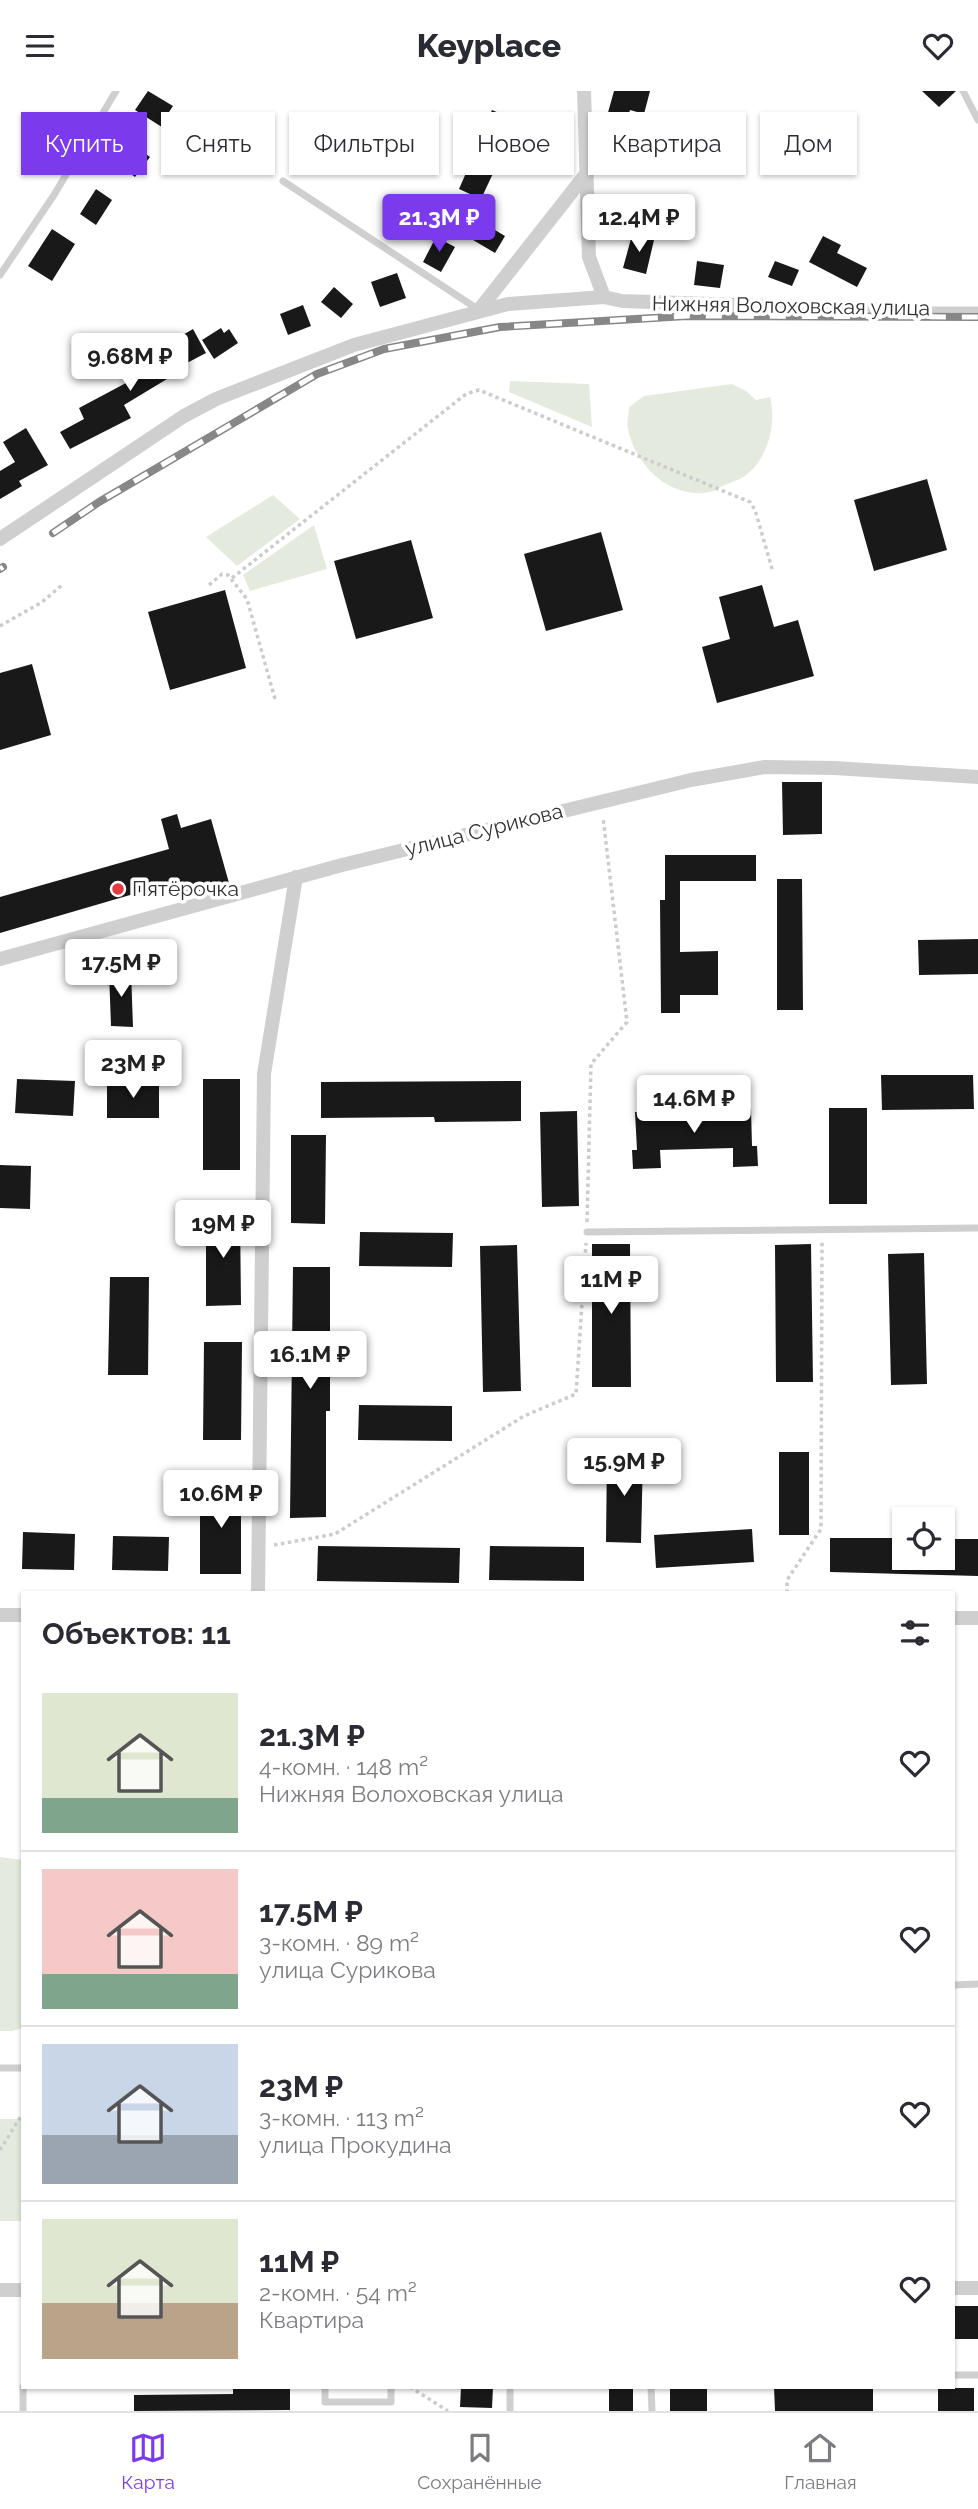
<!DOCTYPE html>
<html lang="ru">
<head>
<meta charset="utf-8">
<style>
  :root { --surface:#fff; --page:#f7f7f7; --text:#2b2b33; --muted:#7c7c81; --line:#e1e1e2; --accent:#7c3aed }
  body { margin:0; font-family:Raleway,sans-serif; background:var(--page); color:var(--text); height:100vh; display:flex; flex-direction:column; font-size:26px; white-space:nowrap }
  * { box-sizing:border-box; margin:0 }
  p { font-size:23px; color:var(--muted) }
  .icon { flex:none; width:38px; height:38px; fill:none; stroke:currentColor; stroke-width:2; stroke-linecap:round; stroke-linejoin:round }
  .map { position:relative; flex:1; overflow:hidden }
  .details { position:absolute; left:21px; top:1500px; width:934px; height:798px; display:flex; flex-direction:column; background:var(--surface); border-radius:0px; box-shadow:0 2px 5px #0004 }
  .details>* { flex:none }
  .hud { position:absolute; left:21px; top:21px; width:936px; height:63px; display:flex; gap:14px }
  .fabs { position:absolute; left:892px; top:1416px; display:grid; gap:14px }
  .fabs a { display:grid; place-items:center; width:63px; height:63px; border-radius:0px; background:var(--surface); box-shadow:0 2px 5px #0004; font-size:35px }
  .price { position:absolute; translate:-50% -60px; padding:0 16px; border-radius:7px; background:#fff; color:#222; font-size:23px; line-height:46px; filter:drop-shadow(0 2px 4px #0008) }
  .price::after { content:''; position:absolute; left:50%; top:42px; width:21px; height:16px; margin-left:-10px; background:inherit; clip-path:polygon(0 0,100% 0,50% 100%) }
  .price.selected { background:var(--accent); color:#fff }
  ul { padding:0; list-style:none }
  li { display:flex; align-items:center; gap:21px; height:175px; padding:0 21px }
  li+li { border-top:2px solid var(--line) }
  li span { display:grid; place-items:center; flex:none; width:196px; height:140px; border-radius:0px; color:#555 }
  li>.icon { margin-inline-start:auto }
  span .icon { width:84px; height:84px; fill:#fffc; stroke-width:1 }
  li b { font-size:30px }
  h2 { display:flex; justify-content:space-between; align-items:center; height:84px; padding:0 21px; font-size:30px }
  .tag { padding:0 24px; border-radius:0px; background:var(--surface); box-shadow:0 2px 5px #0004; font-size:24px; line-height:63px }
  .tag.selected { background:var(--accent); color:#fff }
  header { display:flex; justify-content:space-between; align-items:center; height:91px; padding:0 21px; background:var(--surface); font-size:32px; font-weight:800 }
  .tabs { display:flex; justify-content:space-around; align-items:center; height:98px; border-top:2px solid var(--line); background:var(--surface); font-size:19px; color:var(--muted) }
  .tabs a { display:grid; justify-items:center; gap:4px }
  .tabs .selected { color:var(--accent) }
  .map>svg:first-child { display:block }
  .green { fill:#e4ebde }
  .building { fill:#191919 }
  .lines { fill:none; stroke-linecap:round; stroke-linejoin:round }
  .path { stroke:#ccc; stroke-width:3.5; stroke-dasharray:3.5 3.5; stroke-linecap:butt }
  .service { stroke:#cfcfcf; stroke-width:7 }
  .minor { stroke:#cfcfcf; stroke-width:14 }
  .rail-casing { stroke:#878787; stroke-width:8 }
  .rail { stroke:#fff; stroke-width:5; stroke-dasharray:16; stroke-linecap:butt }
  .poi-dot { fill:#e23a42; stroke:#fff; stroke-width:2.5 }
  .labels { text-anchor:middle; stroke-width:7; stroke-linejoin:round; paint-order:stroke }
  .street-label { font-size:21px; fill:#323232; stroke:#fff }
  .poi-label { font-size:21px; fill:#323232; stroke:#fff; text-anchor:start }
</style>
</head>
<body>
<header><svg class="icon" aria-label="menu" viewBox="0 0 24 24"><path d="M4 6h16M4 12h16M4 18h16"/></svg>Keyplace<svg class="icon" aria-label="heart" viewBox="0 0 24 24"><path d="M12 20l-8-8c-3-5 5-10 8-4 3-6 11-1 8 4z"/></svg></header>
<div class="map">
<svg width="978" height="2320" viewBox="0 0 978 2320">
  <rect width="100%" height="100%" fill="#fff"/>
  <path class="green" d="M510 290 589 293 592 336 509 301Z
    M732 293 746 300 756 309 770 306C777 333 768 368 745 385 739 389 731 391 725 394 720 396 715 400 710 401 670 409 635 374 628 338 626 332 629 323 629 316L644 305Z
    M273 404 300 428 237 475 206 446Z
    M314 434 327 478 250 500 243 484Z
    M0 1766 23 1769V1937L12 1940H0Z
    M0 2028H23V2130H0Z"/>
  <path class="building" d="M148 0 173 15 167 24 172 27 165 38 135 19Z
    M614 0H650L644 23 630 19 627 30 607 25Z
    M922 0H956L939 16Z
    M492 19 520 31 523 23 543 31 530 62 483 41Z
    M121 45 150 66 135 86 106 65Z
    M473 66 496 76 481 108 459 98Z
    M96 98 112 109 96 134 80 123Z
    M478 129 505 145 495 162 468 146Z
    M52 138 75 153 52 190 28 175Z
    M632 144 654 149 646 183 623 177Z
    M823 145 841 154 837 162 867 177 857 196 809 171Z
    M436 146 455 156 441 181 423 171Z
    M697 170 724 174 720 197 694 194Z
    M775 170 799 179 792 195 768 186Z
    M397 182 406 207 380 216 371 191Z
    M334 196 353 213 341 227 321 211Z
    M303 214 311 235 288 244 280 223Z
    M221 237 224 242 229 238 238 252 214 268 202 249Z
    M193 238 206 262 164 284 167 288 124 314 131 327 70 358 60 341 84 328 79 317 126 292 125 290 179 259 174 249Z
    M26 337 48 374 19 390 22 395 0 408V380L15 371 3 351Z
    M927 388 947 459 874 480 854 409Z
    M601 441 623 519 546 540 524 463Z
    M411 449 433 527 356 548 334 470Z
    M762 494 774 536 798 529 814 585 717 612 702 556 730 548 719 506Z
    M225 499 246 577 170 599 148 521Z
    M32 573 51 644 0 659V582Z
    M782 691H822V743L783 744Z
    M177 723 181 737 211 728 229 792 182 805 178 790 0 842V806L169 758 161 728Z
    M665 764H756V790H680V861L718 860V904H680V922H661L660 809H665Z
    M777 788H802L803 919H777Z
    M978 848V883L919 884 918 849Z
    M131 880 133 936 111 935 109 881Z
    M881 984H973L974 1018 882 1019Z
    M17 988 75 990 73 1025 15 1022Z
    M203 988H240V1079H203Z
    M521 990V1030L435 1031 434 1026 321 1027V991Z
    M107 991H159V1027H107Z
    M829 1017H867V1113H829Z
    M751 1018 752 1055H757L758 1075 733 1076V1057L660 1059 661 1077 633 1078 632 1059H637L635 1021Z
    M577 1020 579 1115 542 1116 540 1021Z
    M291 1044H326L325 1133 291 1132Z
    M0 1074 31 1075 30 1118 0 1117Z
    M240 1122 241 1214 206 1215V1123Z
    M360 1141 453 1142 452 1176 359 1175Z
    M592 1153H630L631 1296H592Z
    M811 1153 813 1291H776L775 1154Z
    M517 1154 521 1300 483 1301 480 1155Z
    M924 1162 927 1293 891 1294 888 1163Z
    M293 1176H330V1320H326V1426L290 1427Z
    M110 1186H149L148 1284H108Z
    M204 1251H242L241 1349H203Z
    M359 1314 452 1315V1350L358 1349Z
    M779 1361H809V1444H779Z
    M607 1363 643 1364 641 1452 606 1451Z
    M200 1395H241V1483H200Z
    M752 1438 754 1471 656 1477 654 1444Z
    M23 1441 75 1443 74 1479 22 1478Z
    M113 1445 169 1446 168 1480 112 1479Z
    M830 1447H905V1466H943V1448H978V1485L830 1481Z
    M318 1455 460 1457 459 1492 317 1490Z
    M490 1455 584 1456V1490L489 1489Z
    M954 2215H978V2248H954Z
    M233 2296H290V2319L134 2320V2304L233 2303Z
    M461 2296H493L492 2317 460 2316Z
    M609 2296H633V2320H609Z
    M670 2296H707V2320H670Z
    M774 2296H873V2320H775Z
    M938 2297H974V2320H938Z"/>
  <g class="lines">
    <path class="path" d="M232 487 466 303 479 299 750 411 755 419 773 481
      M209 494 222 483 228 484 247 508 275 608
      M0 535 42 511 62 494
      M587 1131 591 973 627 931 603 726
      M274 1454 335 1443 524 1325 576 1303 586 1152
      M787 1502V1489L821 1438 822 1150
      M0 2059 23 2022
      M410 2296 448 2320"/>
    <path class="service" d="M963 0 978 29
      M283 90 479 219
      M0 184 54 104 116 0
      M885 219H978
      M587 1141 978 1137
      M954 1894 978 1893
      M0 1977H23
      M954 2284H978
      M23 2296V2320
      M325 2296V2311H391V2296
      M510 2296V2320
      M651 2296 652 2320"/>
    <path class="minor" d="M584 0 589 166 604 206
      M479 219 586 83
      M0 448 184 325 216 308 354 254 508 213 604 206 622 210 885 219
      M0 868 342 774 691 689 765 676 834 677 978 686
      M258 1502 264 983 296 786
      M0 1524H23
      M954 1527H978
      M954 2197H978
      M0 2199H23"/>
    <defs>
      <path id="rail" d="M53 442 99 411 317 283 384 258 500 236 687 225 978 226
        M0 478 3 476"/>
    </defs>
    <use href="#rail" class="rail-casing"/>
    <use href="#rail" class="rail"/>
  </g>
  <circle class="poi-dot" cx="118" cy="798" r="7"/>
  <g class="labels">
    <g class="street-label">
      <text transform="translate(791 215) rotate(1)" y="7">Нижняя Волоховская улица</text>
      <text transform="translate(484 739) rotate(-14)" y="7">улица Сурикова</text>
    </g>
    <g class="poi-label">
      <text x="132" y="805">Пятёрочка</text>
    </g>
  </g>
</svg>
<div class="fabs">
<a><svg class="icon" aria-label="locate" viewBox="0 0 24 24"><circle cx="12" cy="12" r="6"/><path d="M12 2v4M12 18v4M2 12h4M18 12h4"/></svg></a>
</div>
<b class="price selected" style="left:439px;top:163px">21.3M ₽</b>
<b class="price" style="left:639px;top:163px">12.4M ₽</b>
<b class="price" style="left:130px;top:302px">9.68M ₽</b>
<b class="price" style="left:121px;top:908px">17.5M ₽</b>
<b class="price" style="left:133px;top:1009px">23M ₽</b>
<b class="price" style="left:694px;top:1044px">14.6M ₽</b>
<b class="price" style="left:223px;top:1169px">19M ₽</b>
<b class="price" style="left:611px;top:1225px">11M ₽</b>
<b class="price" style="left:310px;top:1300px">16.1M ₽</b>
<b class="price" style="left:624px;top:1407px">15.9M ₽</b>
<b class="price" style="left:221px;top:1439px">10.6M ₽</b>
<div class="hud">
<a class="tag selected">Купить</a>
<a class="tag">Снять</a>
<a class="tag">Фильтры</a>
<a class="tag">Новое</a>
<a class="tag">Квартира</a>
<a class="tag">Дом</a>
</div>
<section class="details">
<h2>Объектов: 11<svg class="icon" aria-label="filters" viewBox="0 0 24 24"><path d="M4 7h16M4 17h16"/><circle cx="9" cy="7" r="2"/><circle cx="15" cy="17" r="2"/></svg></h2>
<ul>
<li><span style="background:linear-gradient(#dfe7d0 75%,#7fa58c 0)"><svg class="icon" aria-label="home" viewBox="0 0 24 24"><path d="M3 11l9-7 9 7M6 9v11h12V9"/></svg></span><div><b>21.3M ₽</b><p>4-комн. · 148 m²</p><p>Нижняя Волоховская улица</p></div><svg class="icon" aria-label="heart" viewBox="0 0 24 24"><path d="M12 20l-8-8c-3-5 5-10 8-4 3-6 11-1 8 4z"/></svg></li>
<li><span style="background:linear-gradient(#f6c9c9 75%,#7fa58c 0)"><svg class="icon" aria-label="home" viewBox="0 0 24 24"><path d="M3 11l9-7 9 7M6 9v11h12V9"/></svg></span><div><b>17.5M ₽</b><p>3-комн. · 89 m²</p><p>улица Сурикова</p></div><svg class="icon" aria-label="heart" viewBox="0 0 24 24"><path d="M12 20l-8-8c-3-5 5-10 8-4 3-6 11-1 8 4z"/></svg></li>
<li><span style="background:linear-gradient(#c9d6e8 65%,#9aa5b1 0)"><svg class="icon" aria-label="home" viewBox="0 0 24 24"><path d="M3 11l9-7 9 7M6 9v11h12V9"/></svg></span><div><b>23M ₽</b><p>3-комн. · 113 m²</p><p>улица Прокудина</p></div><svg class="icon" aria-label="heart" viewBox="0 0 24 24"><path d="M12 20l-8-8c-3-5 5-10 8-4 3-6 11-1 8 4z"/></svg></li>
<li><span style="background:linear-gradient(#dfe7d0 60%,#b9a48a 0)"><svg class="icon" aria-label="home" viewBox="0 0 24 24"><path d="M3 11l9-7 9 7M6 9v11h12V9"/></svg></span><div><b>11M ₽</b><p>2-комн. · 54 m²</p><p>Квартира</p></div><svg class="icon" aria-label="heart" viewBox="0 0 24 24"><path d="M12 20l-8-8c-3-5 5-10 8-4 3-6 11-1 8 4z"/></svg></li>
</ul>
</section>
</div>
<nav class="tabs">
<a class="selected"><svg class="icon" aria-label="map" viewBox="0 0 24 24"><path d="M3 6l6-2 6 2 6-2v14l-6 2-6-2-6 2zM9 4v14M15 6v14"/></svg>Карта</a>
<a><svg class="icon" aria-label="saved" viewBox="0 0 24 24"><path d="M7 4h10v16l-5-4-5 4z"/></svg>Сохранённые</a>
<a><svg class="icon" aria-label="home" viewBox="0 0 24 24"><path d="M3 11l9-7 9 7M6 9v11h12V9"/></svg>Главная</a>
</nav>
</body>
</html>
